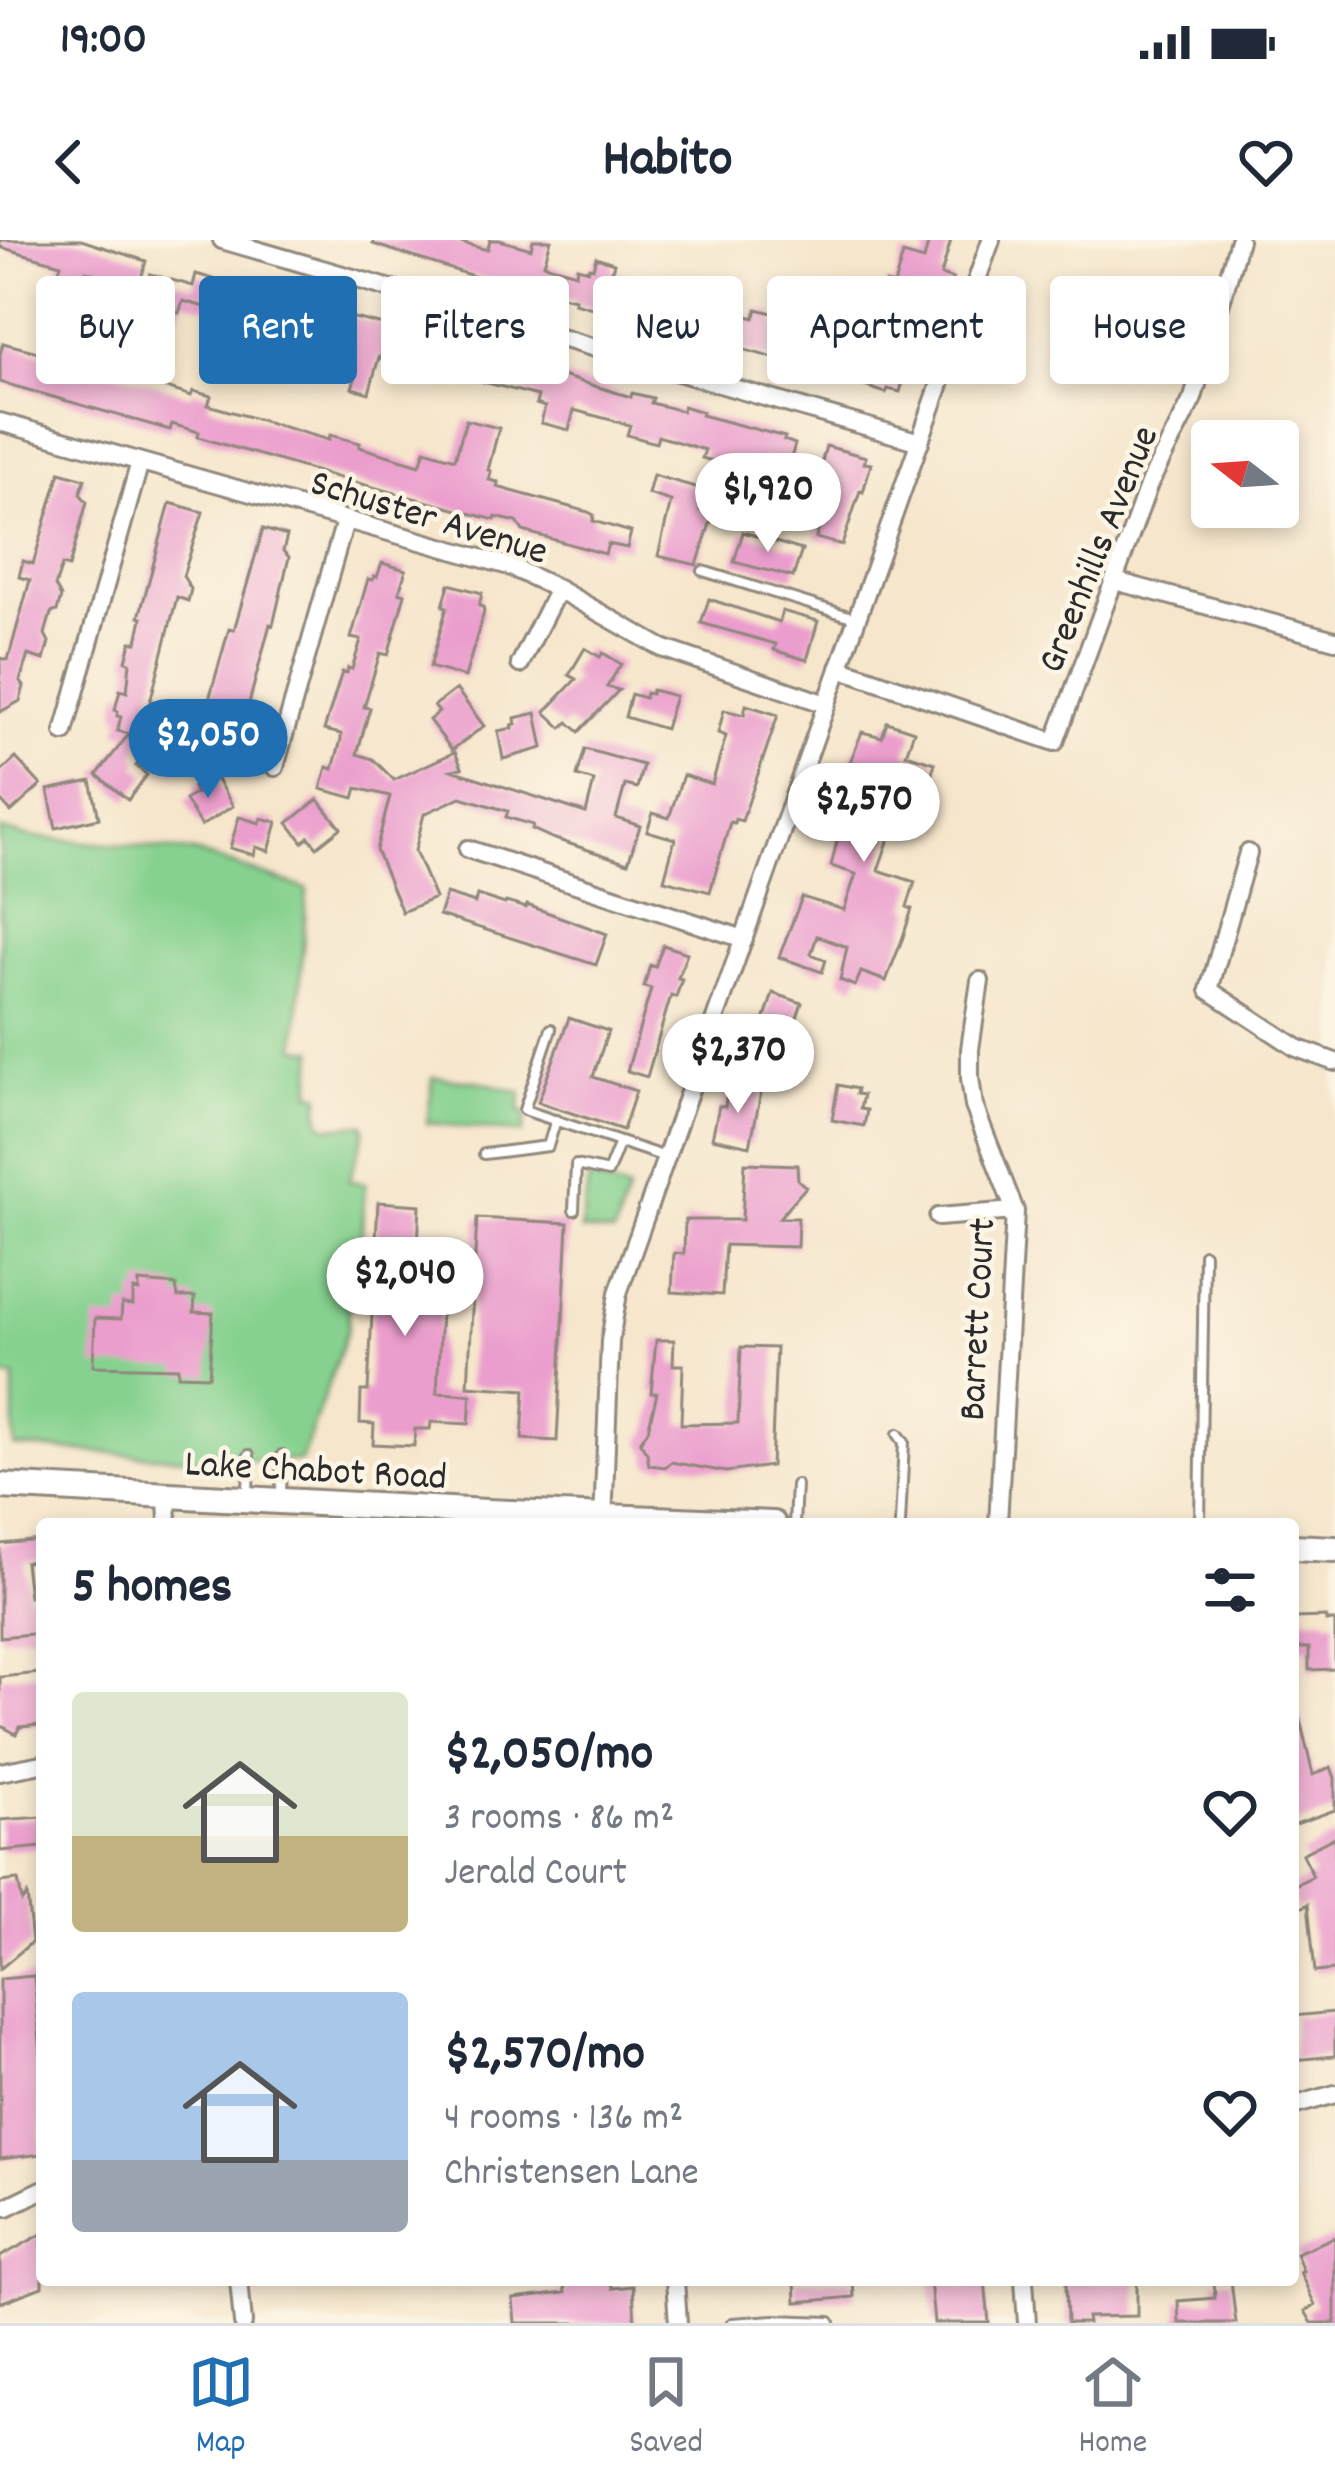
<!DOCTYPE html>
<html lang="en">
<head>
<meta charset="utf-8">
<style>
  :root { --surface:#fff; --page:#f2f2f3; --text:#1f2937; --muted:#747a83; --line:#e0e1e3; --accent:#1f6fb2 }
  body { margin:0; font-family:Dekko,sans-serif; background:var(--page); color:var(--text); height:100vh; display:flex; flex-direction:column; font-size:45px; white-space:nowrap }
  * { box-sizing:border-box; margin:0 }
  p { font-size:39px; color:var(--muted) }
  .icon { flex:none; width:66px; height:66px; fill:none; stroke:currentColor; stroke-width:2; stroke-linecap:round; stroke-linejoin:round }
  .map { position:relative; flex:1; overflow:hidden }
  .sheet { position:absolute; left:36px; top:1278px; width:1263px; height:768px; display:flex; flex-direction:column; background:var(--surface); border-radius:12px; box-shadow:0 6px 18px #0003 }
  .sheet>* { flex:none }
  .guide { position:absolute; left:36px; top:36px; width:1263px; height:108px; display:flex; gap:24px }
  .needle { width:78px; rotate:287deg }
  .fabs { position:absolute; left:1191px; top:180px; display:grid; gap:24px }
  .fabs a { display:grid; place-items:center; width:108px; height:108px; border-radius:12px; background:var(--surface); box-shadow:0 6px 18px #0003; font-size:60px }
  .price { position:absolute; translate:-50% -102px; padding:0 27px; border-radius:42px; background:#fff; color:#222; font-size:39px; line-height:78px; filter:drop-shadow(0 3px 6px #0008) }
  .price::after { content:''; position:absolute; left:50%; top:72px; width:36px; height:27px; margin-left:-18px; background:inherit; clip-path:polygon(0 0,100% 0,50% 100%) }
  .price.selected { background:var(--accent); color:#fff }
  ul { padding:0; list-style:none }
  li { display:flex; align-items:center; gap:36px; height:300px; padding:0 36px }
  li span { display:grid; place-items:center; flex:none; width:336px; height:240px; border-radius:12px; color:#555 }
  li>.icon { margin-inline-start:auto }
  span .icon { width:144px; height:144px; fill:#fffc; stroke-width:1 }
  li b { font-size:51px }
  h2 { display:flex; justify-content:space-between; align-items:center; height:144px; padding:0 36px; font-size:51px }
  .tag { padding:0 42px; border-radius:12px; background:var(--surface); box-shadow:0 6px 18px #0003; font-size:42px; line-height:108px }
  .tag.selected { background:var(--accent); color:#fff }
  .status { display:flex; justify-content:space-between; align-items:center; height:84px; padding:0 60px; background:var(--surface); direction:ltr }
  .status svg { height:33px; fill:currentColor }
  header { display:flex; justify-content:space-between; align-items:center; height:156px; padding:0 36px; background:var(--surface); font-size:54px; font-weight:700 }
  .tab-bar { display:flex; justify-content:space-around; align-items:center; height:168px; border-top:3px solid var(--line); background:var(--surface); font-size:33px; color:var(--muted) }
  .tab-bar a { display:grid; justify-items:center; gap:6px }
  .tab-bar .selected { color:var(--accent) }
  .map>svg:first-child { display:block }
  .green { fill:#86d18f; stroke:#587e5d; stroke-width:3 }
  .building { fill:#eb9ecd }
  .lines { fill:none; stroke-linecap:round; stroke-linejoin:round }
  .service-casing { stroke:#90887c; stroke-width:14 }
  .minor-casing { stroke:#90887c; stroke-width:22 }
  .secondary-casing { stroke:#90887c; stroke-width:30 }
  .service { stroke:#fff; stroke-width:8 }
  .minor { stroke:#fff; stroke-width:16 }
  .secondary { stroke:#fff; stroke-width:24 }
  .labels { text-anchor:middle; stroke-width:9; stroke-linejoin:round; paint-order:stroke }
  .street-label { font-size:39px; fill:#2b2b2b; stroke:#fcf5e5 }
</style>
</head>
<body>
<div class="status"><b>19:00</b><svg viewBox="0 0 49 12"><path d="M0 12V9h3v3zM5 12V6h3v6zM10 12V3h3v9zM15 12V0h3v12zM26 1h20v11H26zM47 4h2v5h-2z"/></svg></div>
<header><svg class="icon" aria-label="back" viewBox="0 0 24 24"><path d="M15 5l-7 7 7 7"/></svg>Habito<svg class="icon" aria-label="heart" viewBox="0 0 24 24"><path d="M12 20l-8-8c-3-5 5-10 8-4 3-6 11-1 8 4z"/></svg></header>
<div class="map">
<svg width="1335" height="2083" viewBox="0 0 1335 2083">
  <rect width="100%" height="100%" fill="#fcf5e5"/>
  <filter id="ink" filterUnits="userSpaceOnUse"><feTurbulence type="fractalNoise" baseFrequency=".00833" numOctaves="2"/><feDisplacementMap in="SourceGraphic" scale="24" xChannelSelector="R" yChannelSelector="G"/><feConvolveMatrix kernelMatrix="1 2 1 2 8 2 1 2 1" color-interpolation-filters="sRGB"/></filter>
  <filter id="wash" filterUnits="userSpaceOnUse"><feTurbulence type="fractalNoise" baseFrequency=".004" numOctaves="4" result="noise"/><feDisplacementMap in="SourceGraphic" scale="48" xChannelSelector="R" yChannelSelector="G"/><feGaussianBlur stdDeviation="2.7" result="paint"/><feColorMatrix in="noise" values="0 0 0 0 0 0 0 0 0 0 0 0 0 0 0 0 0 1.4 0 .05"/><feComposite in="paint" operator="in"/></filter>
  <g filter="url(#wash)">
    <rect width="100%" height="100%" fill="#f6e6cc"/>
    <path class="green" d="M0 590 31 597 194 612 307 649 296 808 314 810 311 853 321 855C320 866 315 881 327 887L364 884 365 891 349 941 365 943 358 1052H350L348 1088 301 1221 217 1220 14 1207V1137H0Z
      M433 837 482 842 522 853 519 871 526 873 523 893 427 883Z
      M589 937 628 951 614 994 581 990Z"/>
    <g id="blocks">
      <path class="building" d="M0 0H81L146 21 139 46 86 31 82 47 56 40 61 24 0 7Z
        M374 0H450L484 9H488L490 0H499L531 9 533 0H551L544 24 576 33 577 27 588 30 589 27 593 28 596 17 614 23 612 31 639 39 636 49 666 59 669 47 688 53 687 59 754 78 757 69 776 74 773 85 831 102 823 130 816 128 815 134 795 128 796 124 574 63 575 59 476 37 373 4Z
        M929 0H951L941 35 953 39 948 56 935 52 918 109 913 108 900 152 888 149 886 153 861 145 869 117 862 114 886 43 894 45 903 14 924 20Z
        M150 34 193 46 196 34 249 50 250 47 286 55 308 62 307 65 321 70 396 88 395 92 423 101 425 96 457 104 631 157 632 153 653 158 651 163 682 171 683 166 702 172 701 175 785 197 784 200 795 204 789 226 763 219 759 234 702 218 705 210 658 196 656 203 627 195 630 185 574 170 569 190 541 183 545 167 536 164 538 156 444 132 442 138 379 117 369 153 352 148 355 139 312 127 315 116 229 93 234 75 183 61 179 73 142 63Z
        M3 103 126 135 191 156 193 151 211 156 208 165 329 200 330 195 360 203 359 207 420 225 425 210 455 219 466 180 499 188 488 230 491 231 489 240 498 242 497 247 588 272 594 275 593 281 631 292 627 308 608 304 605 314 523 291 517 282 496 277 495 280 325 234 198 197 199 192 172 184 170 190 0 142V114Z
        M826 206 866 217 864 223 871 224 863 252 860 251 842 305 816 298 825 266 811 262Z
        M60 232 85 239 80 254 87 262 69 327 62 325 55 346 61 357 57 371 51 373 45 394 49 402 44 420 28 415 20 441 24 446 20 461 0 472V418L8 420 30 340 19 337 23 321 33 324Z
        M653 235 706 250 700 270 713 274 697 325 658 316 671 261 648 254Z
        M170 263 203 272 183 336 191 349 188 361 177 357 136 517 140 520 136 526 147 535 128 560 97 535 129 494 117 491 121 477 117 476 118 471 115 470 120 450 127 452 130 423 126 421 131 402H137L142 378 139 377Z
        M263 289 287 296 283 311 289 317 273 385 270 384 247 471 238 468 218 522 196 514 198 507 185 502 196 474 204 477 229 389 234 390Z
        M743 292 802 310 793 337 734 322Z
        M382 323 406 330 399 352 405 354 388 415 380 413 364 467 370 468 357 514 373 519 394 540 455 512 462 528 452 530 586 573 594 541 577 536 585 509 643 525 637 548 625 545 616 578 640 586 628 623 552 598 532 589 533 585 506 577 508 571 461 557 424 574 415 611 435 658 402 672 376 610 390 556 357 548 354 558 321 549 327 527 333 529 341 500V494L324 490 342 432 347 433 348 428 352 429 361 400 351 398 368 339 373 340 374 336 377 337Z
        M449 344 482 353 479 366 483 367 484 372 465 437 430 427 447 367 443 366Z
        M709 359 779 382 782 371 818 381 807 420 774 410 776 404 701 383Z
        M585 408 600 417 603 413 621 424 607 447 619 450 579 492 568 482 562 488 545 472 576 439 569 435Z
        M456 449 484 486 452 510 429 480 439 472 434 466Z
        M652 450 675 456 665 489 625 477 631 454 645 458 646 453 651 454Z
        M746 465 778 475 742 581 735 579 734 583 730 582 710 652 664 640 675 599 647 591 653 573 669 578 683 535 712 544 726 496 718 493 724 470 744 475Z
        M536 473 543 508 503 519 498 491 513 488 512 485 516 484 515 478Z
        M887 482 914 491 906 514 935 523 930 540 907 532 887 592 891 593 878 630 915 642 907 667 912 669 903 697 886 741 861 732 855 746 840 740 847 707 817 696 811 714 826 720 822 732 779 717 802 657 844 670 856 634 831 626 840 589 837 588 847 558 837 555 862 492 882 497Z
        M16 518 41 545 11 572 0 560V533Z
        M214 535 233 566 201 586 185 560 196 553 193 547Z
        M91 541 99 578 56 588 48 550Z
        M318 559 341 588 317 607 309 597 303 602 288 583Z
        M239 577 260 583 261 578 277 582 269 611 256 607 254 615 230 608Z
        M446 654 475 663 477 655 505 664 506 662 526 668 527 665 607 694 596 725 439 675Z
        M663 705 687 713 678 738 682 739 676 757 671 755 647 837 627 831 651 749 644 747 650 725 655 727Z
        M773 753 802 763 785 813 757 803Z
        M569 778 608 791 593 837 636 851 623 890 538 862Z
        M739 843 762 848 750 906 712 898 719 866 725 867 726 859 736 861Z
        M838 845 857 849 856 854 863 855 860 869 867 870 864 886 832 880Z
        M745 923 797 925 798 940 806 947 779 978H798L797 1007 725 1005 722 1055 672 1052 674 1013 684 1014 685 980H742Z
        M378 962 420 965 416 1048 442 1050 437 1153 471 1155 469 1184 431 1182 430 1189H415L414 1206 373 1204 374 1184 360 1183 361 1151H368Z
        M477 978 568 983 557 1201 522 1199 525 1150 468 1146Z
        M139 1042 176 1045 178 1057H195L194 1072 213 1073 209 1136 178 1135V1128L93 1126 95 1078 121 1079 122 1064 133 1065V1050L139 1051Z
        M656 1100H674L673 1125H683L681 1184 738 1183 741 1107 776 1108 771 1226 726 1232 671 1222 665 1227 649 1225 647 1213 640 1202 648 1190 657 1153H651Z
        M42 1300V1321L25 1322 29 1357 42 1356V1393L0 1397V1304Z
        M1326 1377V1381H1335V1429L1309 1430V1408H1293V1378Z
        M40 1433 42 1485 20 1487 16 1494 0 1485V1437Z
        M1299 1475 1313 1535 1331 1527 1335 1538V1570L1293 1585V1476Z
        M42 1577V1607L0 1611V1580Z
        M1335 1597V1730L1315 1732 1308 1664 1297 1670 1293 1661V1646L1313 1636 1302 1614Z
        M18 1640 22 1661 27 1655 32 1702 0 1729V1642Z
        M34 1736 42 1824V1914L0 1919V1739Z
        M1335 1772V1816L1293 1820V1776Z
        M42 1994V2047L0 2063V2017Z
        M1335 1997V2083H1312L1305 2071 1315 2065 1300 2032 1303 2031 1296 2013Z
        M575 2040H611L612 2048 633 2046 635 2083H515L513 2059 565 2053 564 2041Z
        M795 2040H853L854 2057 796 2062Z
        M930 2040H985L989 2083H934Z
        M1066 2040H1137V2076L1087 2077 1088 2083H1067Z
        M1214 2040H1231L1236 2083H1179L1178 2061 1215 2058Z"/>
    </g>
  </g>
  <g filter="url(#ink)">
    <use href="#blocks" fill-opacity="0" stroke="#90887c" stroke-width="3"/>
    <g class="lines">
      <defs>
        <path id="service" d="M703 331 855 378
          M551 789 524 870 665 917
          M484 914 548 906 556 880
          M574 970 576 925 608 932 620 902
          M898 1194 904 1202 900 1284
          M281 1254 282 1215
          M248 1255 249 1215
          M794 1284 796 1245
          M1200 1284 1204 1014
          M732 2083 774 2080 830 2082"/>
        <path id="minor" d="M222 0 920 202
          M0 182 509 326 558 349 662 408 826 464
          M1115 341 1335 400
          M520 424 558 349
          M839 428 1055 502 1149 244 1193 158 1239 0
          M64 492 140 222
          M275 527 345 281
          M468 609 744 699
          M1248 613 1209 750 1297 808 1335 822
          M980 741 970 809V838L974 866 1015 971 998 1284
          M938 977 1015 971
          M167 1255 168 1284
          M603 1283 610 1101 618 1053 991 0
          M0 1532 42 1524
          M1293 1866 1335 1854
          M0 1967H7L42 1950
          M239 2040 243 2083
          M675 2040 678 2083
          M1024 2040 1027 2083"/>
        <path id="secondary" d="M0 1246 487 1272 773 1284
          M1293 1307 1335 1309"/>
      </defs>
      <use href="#service" class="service-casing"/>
      <use href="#minor" class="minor-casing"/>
      <use href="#secondary" class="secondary-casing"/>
      <use href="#service" class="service"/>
      <use href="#minor" class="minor"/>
      <use href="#secondary" class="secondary"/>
    </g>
  </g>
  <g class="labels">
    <g class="street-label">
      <text transform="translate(430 274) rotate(17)" y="14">Schuster Avenue</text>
      <text transform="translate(1095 308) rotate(-68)" y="14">Greenhills Avenue</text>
      <text transform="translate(974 1079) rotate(-87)" y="14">Barrett Court</text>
      <text transform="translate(316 1227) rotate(3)" y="14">Lake Chabot Road</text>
    </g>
  </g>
</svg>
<div class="fabs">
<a><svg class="needle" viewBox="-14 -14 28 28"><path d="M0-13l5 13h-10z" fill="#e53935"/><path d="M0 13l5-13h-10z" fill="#747a83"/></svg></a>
</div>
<b class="price" style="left:768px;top:315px">$1,920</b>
<b class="price selected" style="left:208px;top:561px">$2,050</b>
<b class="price" style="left:864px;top:625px">$2,570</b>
<b class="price" style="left:738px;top:876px">$2,370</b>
<b class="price" style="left:405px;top:1099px">$2,040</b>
<div class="guide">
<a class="tag">Buy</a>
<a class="tag selected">Rent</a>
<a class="tag">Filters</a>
<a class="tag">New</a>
<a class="tag">Apartment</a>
<a class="tag">House</a>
</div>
<section class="sheet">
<h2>5 homes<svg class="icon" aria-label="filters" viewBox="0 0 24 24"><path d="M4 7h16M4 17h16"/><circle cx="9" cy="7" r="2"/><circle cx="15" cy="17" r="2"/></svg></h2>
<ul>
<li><span style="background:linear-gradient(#dfe7d0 60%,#c2b280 0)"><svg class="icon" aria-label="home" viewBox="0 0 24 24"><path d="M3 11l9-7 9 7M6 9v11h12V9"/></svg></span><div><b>$2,050/mo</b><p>3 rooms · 86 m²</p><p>Jerald Court</p></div><svg class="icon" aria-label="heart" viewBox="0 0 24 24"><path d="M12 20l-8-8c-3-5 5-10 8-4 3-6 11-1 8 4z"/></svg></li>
<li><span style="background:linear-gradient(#a9c7e8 70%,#9aa5b1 0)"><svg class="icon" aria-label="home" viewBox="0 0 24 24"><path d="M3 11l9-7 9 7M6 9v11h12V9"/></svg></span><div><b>$2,570/mo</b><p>4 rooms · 136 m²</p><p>Christensen Lane</p></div><svg class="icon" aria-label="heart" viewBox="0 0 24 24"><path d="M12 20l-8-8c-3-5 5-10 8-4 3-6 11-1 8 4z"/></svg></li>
</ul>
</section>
</div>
<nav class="tab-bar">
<a class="selected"><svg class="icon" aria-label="map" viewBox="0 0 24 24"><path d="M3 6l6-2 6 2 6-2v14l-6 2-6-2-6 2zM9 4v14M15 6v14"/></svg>Map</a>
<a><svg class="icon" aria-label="saved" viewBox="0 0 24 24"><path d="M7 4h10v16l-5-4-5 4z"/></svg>Saved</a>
<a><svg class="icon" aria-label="home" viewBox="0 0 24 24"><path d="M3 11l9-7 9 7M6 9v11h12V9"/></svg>Home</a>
</nav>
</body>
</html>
